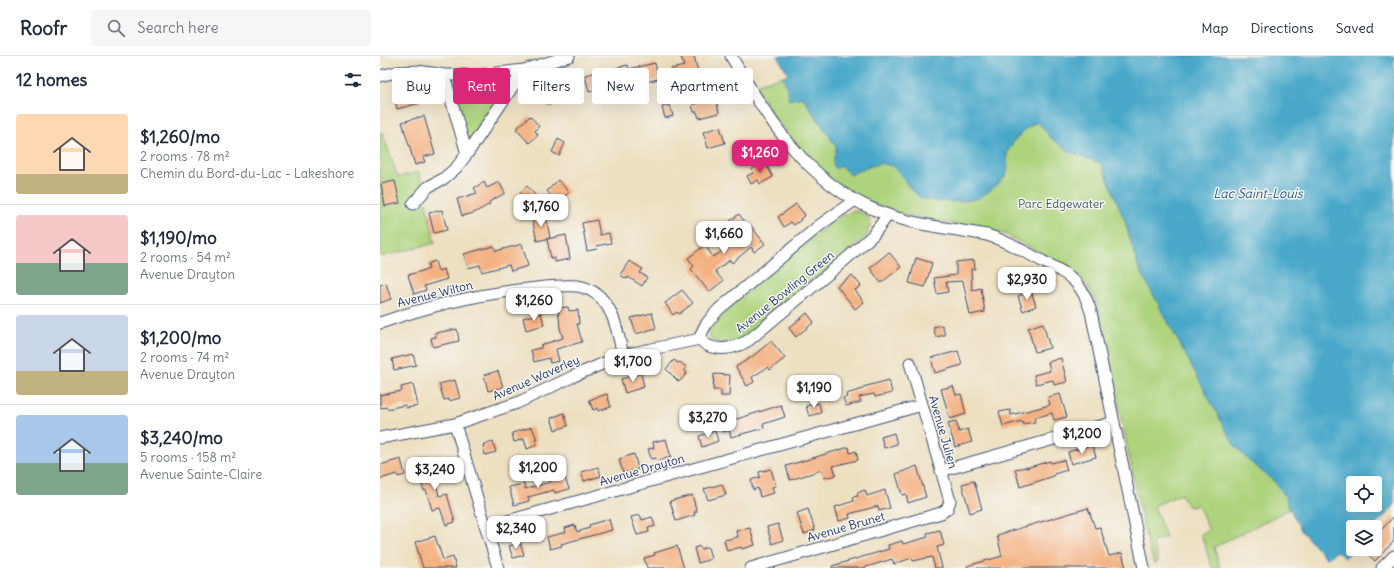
<!DOCTYPE html>
<html lang="en">
<head>
<meta charset="utf-8">
<style>
  :root { --surface:#fff; --page:#f6f6f7; --text:#1f2937; --muted:#747a83; --line:#e0e1e3; --accent:#db2777 }
  body { margin:0; font-family:Delius,sans-serif; background:var(--page); color:var(--text); height:100vh; display:flex; flex-direction:column; font-size:15px; white-space:nowrap }
  * { box-sizing:border-box; margin:0 }
  p { font-size:13px; color:var(--muted) }
  .icon { flex:none; width:22px; height:22px; fill:none; stroke:currentColor; stroke-width:2; stroke-linecap:round; stroke-linejoin:round }
  .map { position:relative; flex:1; overflow:hidden }
  .details { display:flex; flex-direction:column; background:var(--surface); width:380px }
  .details>* { flex:none }
  .guide { position:absolute; left:12px; top:12px; width:380px; height:36px; display:flex; gap:8px }
  .fabs { position:absolute; left:966px; top:420px; display:grid; gap:8px }
  .fabs a { display:grid; place-items:center; width:36px; height:36px; border-radius:4px; background:var(--surface); box-shadow:0 4px 16px #0002; font-size:20px }
  .price { position:absolute; translate:-50% -34px; padding:0 9px; border-radius:8px; background:#fff; color:#222; font-size:13px; line-height:26px; filter:drop-shadow(0 1px 2px #0008) }
  .price::after { content:''; position:absolute; left:50%; top:24px; width:12px; height:9px; margin-left:-6px; background:inherit; clip-path:polygon(0 0,100% 0,50% 100%) }
  .price.current { background:var(--accent); color:#fff }
  ul { padding:0; list-style:none }
  li { display:flex; align-items:center; gap:12px; height:100px; padding:0 16px }
  li+li { border-top:1px solid var(--line) }
  li span { display:grid; place-items:center; flex:none; width:112px; height:80px; border-radius:4px; color:#555 }
  li>.icon { margin-inline-start:auto }
  span .icon { width:48px; height:48px; fill:#fffc; stroke-width:1 }
  li b { font-size:17px }
  h2 { display:flex; justify-content:space-between; align-items:center; height:48px; padding:0 16px; font-size:17px }
  .tag { padding:0 14px; border-radius:4px; background:var(--surface); box-shadow:0 4px 16px #0002; font-size:14px; line-height:36px }
  .tag.current { background:var(--accent); color:#fff }
  header { display:flex; align-items:center; gap:24px; box-sizing:border-box; height:56px; padding:0 20px; background:var(--surface); border-bottom:1px solid var(--line) }
  header strong { font-size:19px }
  nav { display:flex; gap:22px; margin-inline-start:auto; font-size:14px }
  .search { width:280px; height:36px; background:var(--page); display:flex; align-items:center; gap:10px; box-sizing:border-box; padding:0 14px; border-radius:4px; color:var(--muted); font-size:15px }
  main { display:flex; flex:1; min-height:0 }
  .map>svg:first-child { display:block }
  .green { fill:#add37c; stroke:#64816d }
  .water { fill:#4aa8c9; stroke:#326c94; fill-rule:evenodd }
  .building { fill:#f4b080 }
  .lines { fill:none; stroke-linecap:round; stroke-linejoin:round }
  .minor-casing { stroke:#3a4a6d; stroke-width:13 }
  .minor { stroke:#fff; stroke-width:11 }
  .labels { text-anchor:middle; stroke-width:3; stroke-linejoin:round; paint-order:stroke }
  .park-label { font-size:12px; fill:#405866; stroke:#f6f6f2 }
  .street-label { font-size:12px; fill:#1b2f5e; stroke:#f6f6f2 }
  .water-label { font-size:13px; font-style:italic; fill:#2b5983; stroke:#f6f6f2 }
</style>
</head>
<body>
<header>
<strong>Roofr</strong>
<div class="search"><svg class="icon" aria-label="search" viewBox="0 0 24 24"><circle cx="10" cy="10" r="6"/><path d="M15 15l6 6"/></svg>Search here</div>
<nav><a>Map</a><a>Directions</a><a>Saved</a></nav>
</header>
<main>
<section class="details">
<h2>12 homes<svg class="icon" aria-label="filters" viewBox="0 0 24 24"><path d="M4 7h16M4 17h16"/><circle cx="9" cy="7" r="2"/><circle cx="15" cy="17" r="2"/></svg></h2>
<ul>
<li><span style="background:linear-gradient(#ffd9b3 75%,#c2b280 0)"><svg class="icon" aria-label="home" viewBox="0 0 24 24"><path d="M3 11l9-7 9 7M6 9v11h12V9"/></svg></span><div><b>$1,260/mo</b><p>2 rooms · 78 m²</p><p>Chemin du Bord-du-Lac - Lakeshore</p></div></li>
<li><span style="background:linear-gradient(#f6c9c9 60%,#7fa58c 0)"><svg class="icon" aria-label="home" viewBox="0 0 24 24"><path d="M3 11l9-7 9 7M6 9v11h12V9"/></svg></span><div><b>$1,190/mo</b><p>2 rooms · 54 m²</p><p>Avenue Drayton</p></div></li>
<li><span style="background:linear-gradient(#c9d6e8 70%,#c2b280 0)"><svg class="icon" aria-label="home" viewBox="0 0 24 24"><path d="M3 11l9-7 9 7M6 9v11h12V9"/></svg></span><div><b>$1,200/mo</b><p>2 rooms · 74 m²</p><p>Avenue Drayton</p></div></li>
<li><span style="background:linear-gradient(#a9c7e8 60%,#7fa58c 0)"><svg class="icon" aria-label="home" viewBox="0 0 24 24"><path d="M3 11l9-7 9 7M6 9v11h12V9"/></svg></span><div><b>$3,240/mo</b><p>5 rooms · 158 m²</p><p>Avenue Sainte-Claire</p></div></li>
</ul>
</section>
<div class="map">
<svg width="1014" height="512" viewBox="0 0 1014 512">
  <rect width="100%" height="100%" fill="#f6f6f2"/>
  <filter id="ink" filterUnits="userSpaceOnUse"><feTurbulence type="fractalNoise" baseFrequency=".025" numOctaves="2"/><feDisplacementMap in="SourceGraphic" scale="8" xChannelSelector="R" yChannelSelector="G"/><feConvolveMatrix kernelMatrix="1 2 1 2 8 2 1 2 1" color-interpolation-filters="sRGB"/></filter>
  <filter id="wash" filterUnits="userSpaceOnUse"><feTurbulence type="fractalNoise" baseFrequency=".012" numOctaves="4" result="noise"/><feDisplacementMap in="SourceGraphic" scale="16" xChannelSelector="R" yChannelSelector="G"/><feGaussianBlur stdDeviation="0.9" result="paint"/><feColorMatrix in="noise" values="0 0 0 0 0 0 0 0 0 0 0 0 0 0 0 0 0 1.4 0 .05"/><feComposite in="paint" operator="in"/></filter>
  <g filter="url(#wash)">
    <rect width="100%" height="100%" fill="#ede0c1"/>
    <path class="green" d="M130 20V25L91 81 86 83 71 26 78 24Z
      M403 20 408 35 409 44 422 41 456 90 457 95 453 106 460 109 471 119 475 116 501 107 515 111 530 132 571 146 597 143 613 132 628 114C628 108 626 103 627 97 631 86 647 69 658 66L671 82 689 95 722 108 745 165 758 210 854 389 866 402 896 427 905 440 910 453 834 491 840 512H832L821 478 829 474 818 449 812 451 807 449 801 438 774 450 786 481 773 486 778 506 774 508 765 477 718 251C713 238 707 228 698 218L696 219 676 205 625 178 599 172 530 161 508 154 488 145 466 133 442 115 426 99 394 61 375 29Z
      M2 76 18 121 39 116 55 187 0 201V77Z
      M472 155H478L488 161 491 168 487 176 489 178 371 277C359 284 345 292 332 284L328 275 339 258 433 180 464 158 466 159Z"/>
    <path class="water" d="M397 0H1014V450L994 471H973L974 493 965 502 956 495 947 503 922 476 910 453 905 440 896 427 866 402 854 389 758 210 745 165 722 108 689 95 671 82 658 66C647 69 630 86 627 98 625 104 629 110 627 116 625 124 604 141 596 143 583 146 553 147 541 142 539 141 536 138 534 136 520 122 517 102 493 109 485 112 477 114 471 119L460 110 457 113 454 111C451 104 457 97 456 90L423 41 409 44 408 35 403 20 408 19V17ZM973 427H995V449H973Z"/>
    <g id="blocks">
      <path class="building" d="M301 0H314L320 23 296 30 291 13 304 10Z
        M275 7 278 23 262 27 261 24 246 27V25L209 36 205 19 248 9 249 13Z
        M166 33 176 43 169 50 159 41Z
        M37 34 40 47 17 53 14 40Z
        M336 43 339 57 319 62 317 56H314L312 49Z
        M290 49 293 60 285 62 282 51Z
        M44 60 55 98 43 101 45 106 35 109 22 66Z
        M150 60 159 70 155 75 158 79 149 87 136 73Z
        M340 71 345 87 328 92 323 76Z
        M178 83 185 87 179 100 172 96Z
        M385 106 393 121 380 128 378 124 371 128 367 120 373 117 372 113Z
        M178 124 189 136 178 147 167 135Z
        M15 125 20 147 5 150 1 128Z
        M104 126 107 132 119 126 125 137 109 146 110 148 94 157 82 160 77 143 97 137 94 132Z
        M147 130 161 146 152 153 140 136Z
        M416 148 425 159 420 163 421 164 414 169 411 166 404 171 398 161Z
        M62 154 67 174 54 177 49 157Z
        M359 158 369 172 371 170 385 188 374 196 371 191 352 207 350 204 335 215 343 225 329 236 311 213 314 210 308 202 325 189 333 201 337 198V199L361 179 350 165Z
        M166 160 170 182 157 185 152 162Z
        M217 164 220 179 229 177 231 187 216 190 217 193 207 195 202 167Z
        M186 179 190 203 175 206V202L171 203 167 183Z
        M142 188 148 210 131 215 129 209 102 216 100 209 88 212 84 198 114 190 116 195Z
        M509 196 521 211 501 227 490 212Z
        M536 202 552 207 545 231 529 227Z
        M594 204 595 213H591L592 234 601 232 605 256 590 259 583 225 566 226 568 236 557 238 554 222 576 219V206Z
        M55 205 58 215 64 213 67 223 44 230 46 234 34 238 28 219 49 213 48 208Z
        M249 205 263 213 260 217 267 221 262 230 248 221 247 223 240 219Z
        M472 219 481 230 475 234 484 246 475 253 457 230Z
        M6 227 11 243 0 247V229Z
        M302 234 313 247 299 258 297 256 293 259 285 247Z
        M651 235 656 250 643 255 638 240Z
        M188 251 189 255 198 254 199 268H197L202 286 176 293 179 305 170 307 169 302 154 306 151 294 161 292V289L183 282 180 272 178 252Z
        M161 257 164 269 146 274 143 262Z
        M272 257 276 272 256 278 251 262Z
        M427 257 434 266 416 281 409 272Z
        M663 267 670 292 655 296 648 272Z
        M562 269 565 279 556 281 553 271Z
        M77 273 79 285 53 291 51 282 56 281 55 277Z
        M391 285 405 302 390 314 388 311 372 321 374 326 367 330 356 311 373 300Z
        M578 295 582 309 555 317 551 302Z
        M33 298 36 309 14 314 12 303Z
        M681 302 687 326 674 329 673 324 656 328 654 319 670 315 668 306Z
        M294 304 298 307 300 306 307 312 304 314 307 317 299 326 286 313Z
        M118 315 123 331 108 335 104 319Z
        M261 317 264 331 245 337 241 323Z
        M334 318 350 319 349 340H341V334H333Z
        M75 324 80 342 69 345V343L64 344 59 328Z
        M509 324 512 337 495 341 494 338 479 341 481 346 466 350 463 342 467 341 466 338 483 333V331Z
        M33 328 38 350 26 352 25 349 7 353V351L0 352V339L22 335 21 331Z
        M573 330 576 339 581 338 586 358 570 363 561 333Z
        M227 338 231 351 218 355V352L213 354 209 344Z
        M680 338 687 361 674 364 672 357 654 362 655 366 643 368 642 365 623 370 619 356 630 354 631 359 670 349 668 341Z
        M439 347 441 357 429 360 426 350Z
        M401 349 405 361 383 368 384 372 351 381 349 374 344 376 342 368 347 367 346 365 356 362 357 363Z
        M184 357 188 370 175 374 171 362Z
        M576 365 579 376 588 373 592 386 575 391 568 367Z
        M152 371 157 384H155L157 389 147 393 144 383 134 386 132 377Z
        M335 375 338 385 322 391 319 380Z
        M514 377 517 388 504 392 501 381Z
        M286 383 291 401 277 405 276 402 271 403 268 393 274 392 273 386Z
        M113 386 116 396 105 399 103 389Z
        M712 389 716 401 691 408 688 396Z
        M469 391 470 397 476 395 478 404 453 410 456 419 444 422 442 414 410 424 406 410Z
        M254 398 258 413 243 417 239 403Z
        M50 400 59 440 67 438 75 466 66 469 60 452 52 454 46 434 44 435 41 426 45 425 39 402Z
        M21 403 25 419 18 421 17 418 0 423V409Z
        M684 404 687 414 674 418V420L640 431 635 413 646 411V412L670 405 671 407Z
        M537 410 546 441 528 447 526 438 522 439 516 418Z
        M218 411 221 420 204 425 201 416Z
        M391 413 396 430 392 431 394 437 380 441 378 432 373 434 371 424 380 421 379 416Z
        M178 416 181 423 185 422 189 433 175 437 174 434 148 441 149 445 134 449 129 431 144 428 145 433 171 426 169 419Z
        M594 425 602 453 590 457 582 428Z
        M342 428 346 439 328 444 324 433Z
        M485 434 487 440 505 434 510 452 499 455 498 450 469 458 470 462 459 465 455 451 474 445 473 441 478 440 477 437Z
        M312 439 317 456H314L315 459 296 465 290 445Z
        M708 452 715 472 720 471 729 500 742 497 746 512H587V510L622 500 617 479Z
        M428 453 435 474 424 478 417 457Z
        M260 459 262 464 272 461 275 470 268 472 269 476 257 479 251 461Z
        M1014 460V485L995 505 982 493H995V481Z
        M229 463 232 474 181 488 182 490 170 493 167 481 186 476 185 472 195 469 197 476 210 472 209 469Z
        M398 468 403 484 392 488 387 471Z
        M370 472 375 489 362 493 361 491 347 495 344 484 358 481 356 475Z
        M560 474 564 489 557 491 562 512H555L552 501 533 505 532 502 514 508 512 503 483 512H452V510L509 493 508 489 522 485 523 488 548 481 547 477Z
        M55 480 63 504 73 501 76 512H43L35 486Z
        M140 487 144 499 133 502 129 490Z
        M297 490 304 512H267L264 502 275 499 274 497Z
        M320 490 321 493 328 491 331 503 318 507 314 492Z"/>
    </g>
  </g>
  <g filter="url(#ink)">
    <use href="#blocks" fill-opacity="0" stroke="#3a4a6d" stroke-width="1"/>
    <g class="lines">
      <defs>
        <path id="minor" d="M351 0C386 61 427 126 495 154 530 169 570 172 607 179 627 185 645 196 664 206 675 212 688 217 697 228 704 236 708 246 711 256L764 512
          M64 19 87 98
          M0 20 17 16 38 15 64 19H99L144 14 189 0
          M475 144 440 169 339 253C331 262 322 271 320 283 332 298 355 293 369 284L466 203 493 179 508 159
          M33 148 48 131 63 123 76 112 87 98 144 14
          M0 267C48 250 97 238 148 233 164 231 181 229 197 230 205 231 213 235 219 240 235 255 238 279 243 299
          M75 368 118 512
          M0 382 75 368 137 347 194 320 243 299 320 283
          M561 415 734 366
          M106 471 542 349
          M371 512 561 457 567 453 570 445 530 307
          M1002 512 1014 500"/>
      </defs>
      <use href="#minor" class="minor-casing"/>
      <use href="#minor" class="minor"/>
    </g>
  </g>
  <g class="labels">
    <g class="park-label">
      <text x="681" y="152">Parc Edgewater</text>
    </g>
    <g class="street-label">
      <text transform="translate(405 236) rotate(-39)" y="4">Avenue Bowling Green</text>
      <text transform="translate(55 238) rotate(-14)" y="4">Avenue Wilton</text>
      <text transform="translate(156 322) rotate(-24)" y="4">Avenue Waverley</text>
      <text transform="translate(563 376) rotate(74)" y="4">Avenue Julien</text>
      <text transform="translate(262 414) rotate(-16)" y="4">Avenue Drayton</text>
      <text transform="translate(466 471) rotate(-16)" y="4">Avenue Brunet</text>
    </g>
    <g class="water-label">
      <text x="878" y="142">Lac Saint-Louis</text>
    </g>
  </g>
</svg>
<div class="fabs">
<a><svg class="icon" aria-label="locate" viewBox="0 0 24 24"><circle cx="12" cy="12" r="6"/><path d="M12 2v4M12 18v4M2 12h4M18 12h4"/></svg></a>
<a><svg class="icon" aria-label="layers" viewBox="0 0 24 24"><path d="M12 4l9 5-9 5-9-5zM3 14l9 5 9-5"/></svg></a>
</div>
<b class="price current" style="left:380px;top:118px">$1,260</b>
<b class="price" style="left:161px;top:172px">$1,760</b>
<b class="price" style="left:344px;top:199px">$1,660</b>
<b class="price" style="left:647px;top:245px">$2,930</b>
<b class="price" style="left:154px;top:266px">$1,260</b>
<b class="price" style="left:253px;top:327px">$1,700</b>
<b class="price" style="left:434px;top:353px">$1,190</b>
<b class="price" style="left:328px;top:383px">$3,270</b>
<b class="price" style="left:702px;top:399px">$1,200</b>
<b class="price" style="left:158px;top:433px">$1,200</b>
<b class="price" style="left:55px;top:435px">$3,240</b>
<b class="price" style="left:136px;top:494px">$2,340</b>
<div class="guide">
<a class="tag">Buy</a>
<a class="tag current">Rent</a>
<a class="tag">Filters</a>
<a class="tag">New</a>
<a class="tag">Apartment</a>
</div>
</div>
</main>
</body>
</html>
